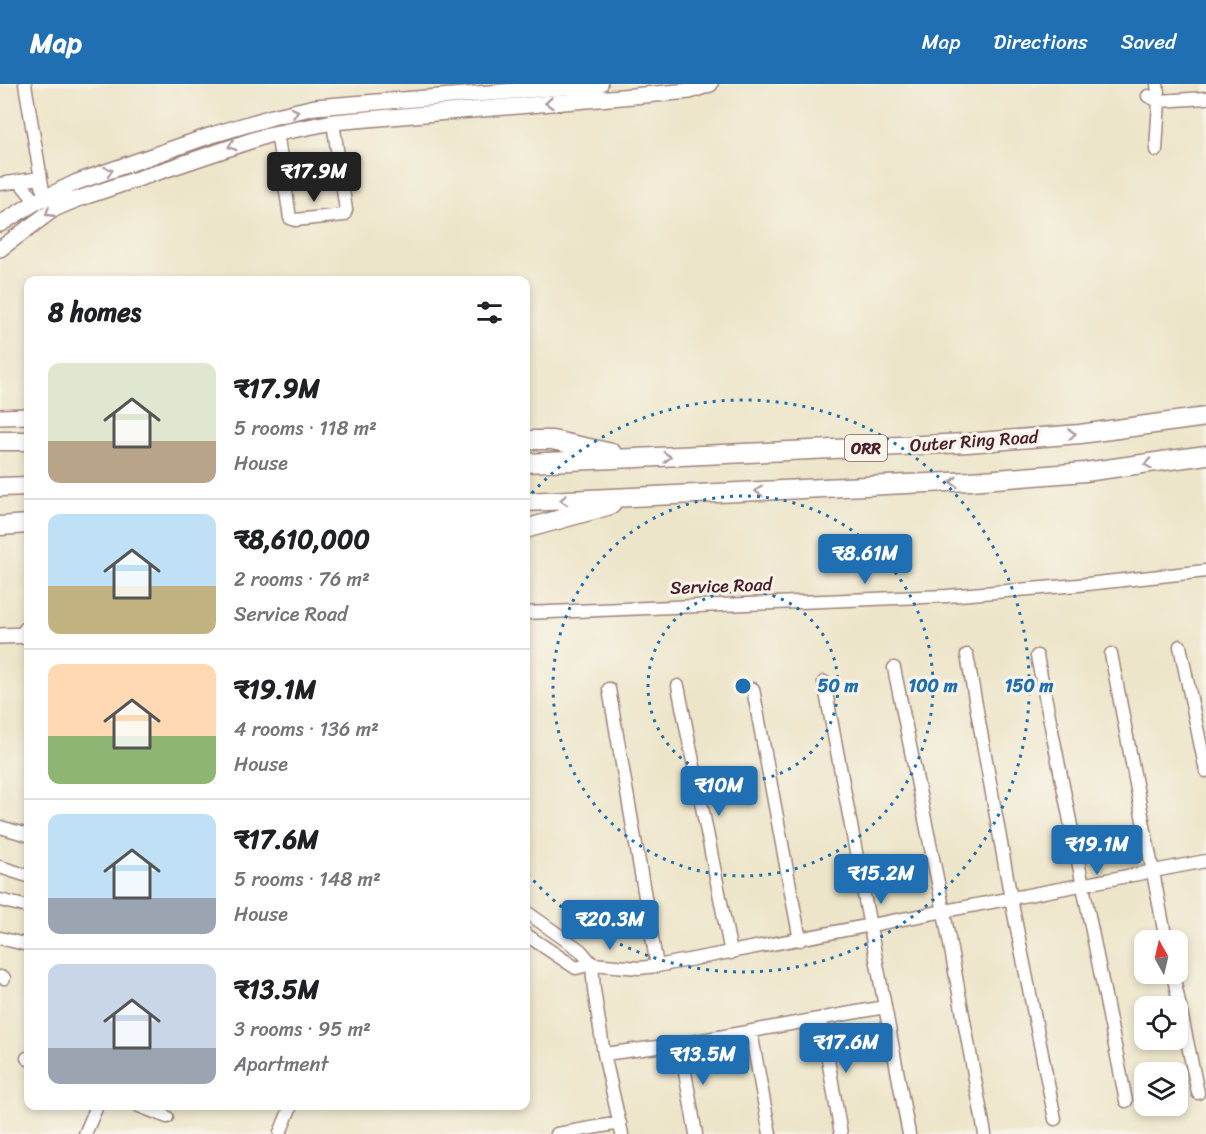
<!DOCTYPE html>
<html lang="en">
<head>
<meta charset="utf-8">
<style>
  :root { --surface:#fff; --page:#f6f6f6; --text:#202124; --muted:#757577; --line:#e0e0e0; --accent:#1f6fb2 }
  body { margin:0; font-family:Sriracha,sans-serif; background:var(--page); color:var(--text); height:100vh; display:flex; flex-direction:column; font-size:22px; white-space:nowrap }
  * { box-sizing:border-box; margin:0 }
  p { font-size:20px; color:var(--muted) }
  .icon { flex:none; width:33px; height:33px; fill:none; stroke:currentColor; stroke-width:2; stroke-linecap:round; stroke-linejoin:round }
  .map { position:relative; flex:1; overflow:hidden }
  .sheet { position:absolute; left:24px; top:192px; width:506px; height:834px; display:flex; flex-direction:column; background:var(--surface); border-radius:12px; box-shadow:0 3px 9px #0003 }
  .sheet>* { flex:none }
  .needle { width:39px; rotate:352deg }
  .controls { position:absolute; left:1134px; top:846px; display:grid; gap:12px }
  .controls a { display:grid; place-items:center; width:54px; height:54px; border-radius:12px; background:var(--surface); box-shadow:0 3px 9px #0003; font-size:30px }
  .price { position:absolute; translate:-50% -51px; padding:0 14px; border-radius:6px; background:var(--accent); color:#fff; font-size:20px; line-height:39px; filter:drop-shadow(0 2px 3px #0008) }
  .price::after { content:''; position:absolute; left:50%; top:36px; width:18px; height:14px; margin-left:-9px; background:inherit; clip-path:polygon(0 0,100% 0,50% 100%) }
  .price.selected { background:#222; color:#fff }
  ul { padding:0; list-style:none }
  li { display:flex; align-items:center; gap:18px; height:150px; padding:0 24px }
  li+li { border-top:2px solid var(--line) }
  li span { display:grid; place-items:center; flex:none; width:168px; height:120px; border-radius:12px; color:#555 }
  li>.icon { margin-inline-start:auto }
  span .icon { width:72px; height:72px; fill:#fffc; stroke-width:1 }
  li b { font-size:26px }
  h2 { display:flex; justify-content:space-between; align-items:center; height:72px; padding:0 24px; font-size:26px }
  header { display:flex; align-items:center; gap:36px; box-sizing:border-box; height:84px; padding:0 30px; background:var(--accent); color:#fff }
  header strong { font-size:28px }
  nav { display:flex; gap:33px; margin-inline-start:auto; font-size:21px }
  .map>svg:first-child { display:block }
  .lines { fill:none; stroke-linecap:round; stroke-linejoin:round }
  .minor-casing { stroke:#9c827a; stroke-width:15 }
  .major-casing { stroke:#9c827a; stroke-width:18 }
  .highway-casing { stroke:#9c827a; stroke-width:21 }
  .minor { stroke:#fff; stroke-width:12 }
  .major { stroke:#fff; stroke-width:15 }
  .highway { stroke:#fff; stroke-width:18 }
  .oneway { stroke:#ae9aa0 }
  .ring { fill:none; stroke:#1f6fb2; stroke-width:3; stroke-dasharray:3 6 }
  .labels { text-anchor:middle; stroke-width:6; stroke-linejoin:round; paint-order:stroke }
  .shield { fill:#f7f3e8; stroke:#7e5f64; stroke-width:1.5 }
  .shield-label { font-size:16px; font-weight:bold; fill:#4a1f2b }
  .street-label { font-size:18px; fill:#4a1f2b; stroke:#f7f3e8 }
  .centre { fill:#1f6fb2; stroke:#f7f3e8; stroke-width:3 }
  .ring-label { font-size:18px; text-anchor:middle; font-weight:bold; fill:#1f6fb2; stroke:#f7f3e8; stroke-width:6; stroke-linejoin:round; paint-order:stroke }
</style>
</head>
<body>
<header>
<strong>Map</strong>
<nav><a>Map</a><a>Directions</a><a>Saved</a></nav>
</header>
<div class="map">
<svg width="1206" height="1050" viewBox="0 0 1206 1050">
  <rect width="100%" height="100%" fill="#f7f3e8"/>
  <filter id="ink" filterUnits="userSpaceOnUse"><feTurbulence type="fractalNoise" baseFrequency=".0167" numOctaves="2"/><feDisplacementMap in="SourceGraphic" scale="12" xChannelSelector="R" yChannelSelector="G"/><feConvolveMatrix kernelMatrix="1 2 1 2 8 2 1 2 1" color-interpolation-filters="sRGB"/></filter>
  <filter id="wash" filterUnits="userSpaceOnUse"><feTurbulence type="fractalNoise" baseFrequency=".008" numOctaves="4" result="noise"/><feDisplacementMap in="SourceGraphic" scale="24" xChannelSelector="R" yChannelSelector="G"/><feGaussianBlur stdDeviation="1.35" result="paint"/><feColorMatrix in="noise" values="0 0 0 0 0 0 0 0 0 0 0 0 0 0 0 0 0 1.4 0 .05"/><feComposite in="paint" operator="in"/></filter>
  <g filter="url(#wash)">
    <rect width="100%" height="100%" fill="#ede5c9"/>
  </g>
  <g filter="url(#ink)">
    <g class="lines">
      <defs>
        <path id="minor" d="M25 0 44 113
          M1148 12 1159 17 1206 14
          M277 48 290 134 295 136 344 131 346 126 333 38
          M1156 66 1159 17 1157 0
          M19 97 36 118
          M0 100 40 94
          M525 529 947 512 1078 501 1206 487
          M1180 562 1206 687
          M1111 570 1166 856
          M967 571 1011 815 1055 1035
          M1037 572 1126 1017
          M894 584 944 828 985 1050
          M824 598 909 1050
          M678 602 731 869
          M609 605 657 882
          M753 605 800 856
          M0 743 28 751
          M0 783 28 792
          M0 816 28 823
          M525 827 580 866 592 880 594 906 604 970 622 1050
          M525 850 576 884 592 880 639 884 657 882 1206 777
          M0 854 28 861
          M1173 890 1198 1009
          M0 893 4 894
          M821 935 841 1050
          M751 948 770 1050
          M680 960 696 1050
          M604 970 680 960 885 923
          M27 974 28 975
          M139 1022 167 1033
          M280 1049 291 1022
          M85 1050 97 1022
          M557 1050 620 1039"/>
        <path id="major" d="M0 140 36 118 77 98 212 51 272 33 315 23 600 0
          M0 165 54 125 75 116 268 51 333 38 690 7 710 0
          M0 333 28 332
          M0 552 28 551"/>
        <path id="highway" d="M525 356H552L612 369
          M0 357H28
          M525 379 967 359 1080 350 1206 333
          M0 403 28 402
          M525 418 970 397 1085 388 1206 371
          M0 442 28 440
          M525 445 611 421
          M25 551 28 546"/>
      </defs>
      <use href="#minor" class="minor-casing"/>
      <use href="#major" class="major-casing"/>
      <use href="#highway" class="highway-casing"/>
      <use href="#minor" class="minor"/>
      <use href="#major" class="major"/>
      <use href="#highway" class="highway"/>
    </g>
    <defs><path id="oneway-chevron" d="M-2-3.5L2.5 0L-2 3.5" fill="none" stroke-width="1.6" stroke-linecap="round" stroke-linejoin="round" transform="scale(1.5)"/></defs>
    <g class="oneway">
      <use href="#oneway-chevron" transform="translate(549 19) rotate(175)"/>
      <use href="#oneway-chevron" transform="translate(295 28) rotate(-13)"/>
      <use href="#oneway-chevron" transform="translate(232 62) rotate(162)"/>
      <use href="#oneway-chevron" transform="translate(109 87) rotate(-19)"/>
      <use href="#oneway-chevron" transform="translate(49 129) rotate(147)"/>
      <use href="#oneway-chevron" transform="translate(1072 350) rotate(-5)"/>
      <use href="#oneway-chevron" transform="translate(667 373) rotate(-3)"/>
      <use href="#oneway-chevron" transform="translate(1148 380) rotate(172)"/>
      <use href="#oneway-chevron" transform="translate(954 398) rotate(176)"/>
      <use href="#oneway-chevron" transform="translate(759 407) rotate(177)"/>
      <use href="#oneway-chevron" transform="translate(564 416) rotate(177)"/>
    </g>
  </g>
  <g class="ring">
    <circle cx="743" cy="602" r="95"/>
    <circle cx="743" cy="602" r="190"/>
    <path d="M526 416A286 286 0 1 1 526 788"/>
  </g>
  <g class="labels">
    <rect class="shield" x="845" y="351" width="42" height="26" rx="4.5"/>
    <g class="shield-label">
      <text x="866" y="370">ORR</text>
    </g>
    <g class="street-label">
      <text transform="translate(974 357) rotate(-4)" y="6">Outer Ring Road</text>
      <text transform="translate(721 502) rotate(-2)" y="6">Service Road</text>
    </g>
  </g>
  <circle cx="743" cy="602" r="9" class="centre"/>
  <g class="ring-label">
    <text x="838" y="608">50 m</text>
    <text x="933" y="608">100 m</text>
    <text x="1029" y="608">150 m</text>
  </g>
</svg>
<div class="controls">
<a><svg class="needle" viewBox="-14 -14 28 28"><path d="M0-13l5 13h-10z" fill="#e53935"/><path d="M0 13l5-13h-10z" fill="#757577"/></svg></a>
<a><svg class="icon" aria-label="locate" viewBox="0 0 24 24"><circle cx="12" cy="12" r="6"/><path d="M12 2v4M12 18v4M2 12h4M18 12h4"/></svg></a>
<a><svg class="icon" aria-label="layers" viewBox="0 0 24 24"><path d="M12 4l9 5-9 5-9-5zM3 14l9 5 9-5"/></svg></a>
</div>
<b class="price selected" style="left:314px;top:119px">₹17.9M</b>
<b class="price" style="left:865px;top:501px">₹8.61M</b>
<b class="price" style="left:719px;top:733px">₹10M</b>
<b class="price" style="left:1097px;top:792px">₹19.1M</b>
<b class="price" style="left:881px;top:821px">₹15.2M</b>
<b class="price" style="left:610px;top:867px">₹20.3M</b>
<b class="price" style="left:846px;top:990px">₹17.6M</b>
<b class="price" style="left:703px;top:1002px">₹13.5M</b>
<section class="sheet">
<h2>8 homes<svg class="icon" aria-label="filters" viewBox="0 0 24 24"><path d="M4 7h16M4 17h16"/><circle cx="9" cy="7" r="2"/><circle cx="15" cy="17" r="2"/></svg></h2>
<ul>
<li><span style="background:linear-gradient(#dfe7d0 65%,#b9a48a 0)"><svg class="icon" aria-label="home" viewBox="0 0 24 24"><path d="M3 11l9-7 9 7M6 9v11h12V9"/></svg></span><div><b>₹17.9M</b><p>5 rooms · 118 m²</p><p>House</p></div></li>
<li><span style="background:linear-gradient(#bfe0f5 60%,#c2b280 0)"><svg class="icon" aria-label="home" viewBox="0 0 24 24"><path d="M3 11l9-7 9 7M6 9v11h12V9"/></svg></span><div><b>₹8,610,000</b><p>2 rooms · 76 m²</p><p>Service Road</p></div></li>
<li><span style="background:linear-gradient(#ffd9b3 60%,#8fb573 0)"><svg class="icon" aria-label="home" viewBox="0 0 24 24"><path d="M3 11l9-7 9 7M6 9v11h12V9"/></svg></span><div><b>₹19.1M</b><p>4 rooms · 136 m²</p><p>House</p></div></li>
<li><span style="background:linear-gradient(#bfe0f5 70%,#9aa5b1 0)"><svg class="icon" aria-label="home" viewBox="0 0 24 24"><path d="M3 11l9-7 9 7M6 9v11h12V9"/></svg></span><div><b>₹17.6M</b><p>5 rooms · 148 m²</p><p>House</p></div></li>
<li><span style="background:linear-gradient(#c9d6e8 70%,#9aa5b1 0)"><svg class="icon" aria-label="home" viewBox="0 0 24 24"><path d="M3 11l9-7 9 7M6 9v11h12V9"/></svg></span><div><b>₹13.5M</b><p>3 rooms · 95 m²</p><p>Apartment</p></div></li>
</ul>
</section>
</div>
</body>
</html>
